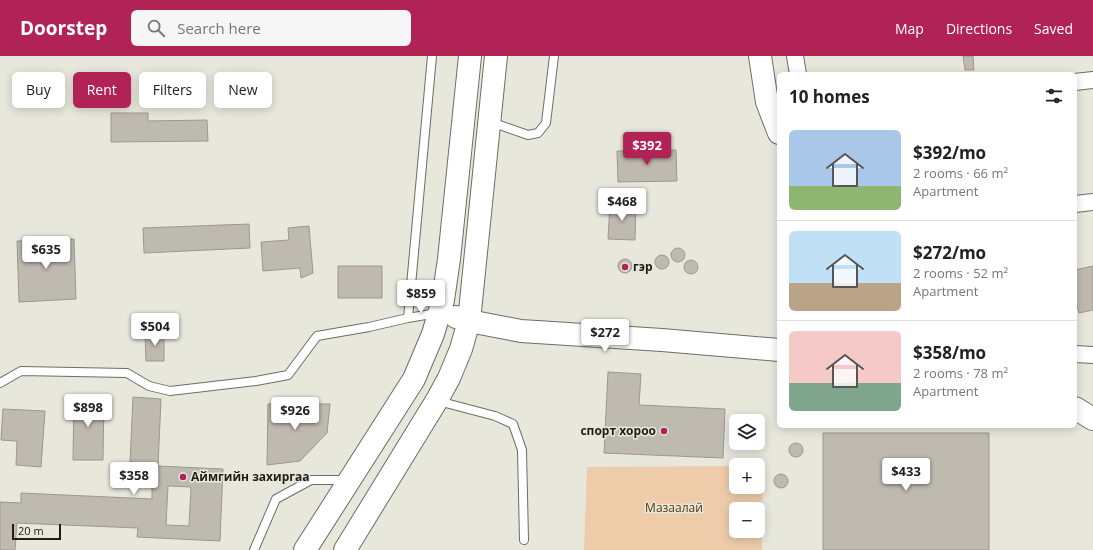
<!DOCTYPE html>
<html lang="en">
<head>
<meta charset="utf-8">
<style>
  :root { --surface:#fff; --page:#f6f6f6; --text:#222; --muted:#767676; --line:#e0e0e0; --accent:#b12255 }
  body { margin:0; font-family:"Open Sans",sans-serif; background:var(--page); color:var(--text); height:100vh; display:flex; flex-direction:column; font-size:15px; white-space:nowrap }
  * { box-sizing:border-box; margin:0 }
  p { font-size:13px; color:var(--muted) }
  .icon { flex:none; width:22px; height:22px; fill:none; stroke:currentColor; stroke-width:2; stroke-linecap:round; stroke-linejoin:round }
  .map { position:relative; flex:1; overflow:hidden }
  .sheet { position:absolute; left:777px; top:16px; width:300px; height:356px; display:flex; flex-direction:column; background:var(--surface); border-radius:6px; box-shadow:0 2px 10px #0003 }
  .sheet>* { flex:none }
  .guide { position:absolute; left:12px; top:16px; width:380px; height:36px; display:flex; gap:8px }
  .controls { position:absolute; left:729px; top:358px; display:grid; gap:8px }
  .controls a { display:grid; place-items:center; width:36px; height:36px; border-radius:6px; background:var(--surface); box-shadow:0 2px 10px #0003; font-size:20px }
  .scale { position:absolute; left:12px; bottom:10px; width:49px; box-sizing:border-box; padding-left:4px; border:2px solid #1d1d19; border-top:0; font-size:11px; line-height:14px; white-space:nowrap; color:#1d1d19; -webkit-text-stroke:3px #e7e7dc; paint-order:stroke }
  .price { position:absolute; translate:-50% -34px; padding:0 9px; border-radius:4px; background:#fff; color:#222; font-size:13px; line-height:26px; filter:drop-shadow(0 1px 2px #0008) }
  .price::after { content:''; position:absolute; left:50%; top:24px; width:12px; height:9px; margin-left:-6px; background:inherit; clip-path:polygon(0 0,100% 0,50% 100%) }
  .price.selected { background:var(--accent); color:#fff }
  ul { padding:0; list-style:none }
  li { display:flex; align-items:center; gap:12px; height:100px; padding:0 12px }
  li+li { border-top:1px solid var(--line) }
  li span { display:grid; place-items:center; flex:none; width:112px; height:80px; border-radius:6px; color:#555 }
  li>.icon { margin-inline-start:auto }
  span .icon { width:48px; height:48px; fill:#fffc; stroke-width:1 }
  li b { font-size:17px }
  h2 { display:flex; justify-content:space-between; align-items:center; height:48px; padding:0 12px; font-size:17px }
  .chip { padding:0 14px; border-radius:6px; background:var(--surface); box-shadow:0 2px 10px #0003; font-size:14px; line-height:36px }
  .chip.selected { background:var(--accent); color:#fff }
  header { display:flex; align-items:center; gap:24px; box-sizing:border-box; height:56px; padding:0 20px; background:var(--accent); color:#fff }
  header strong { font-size:19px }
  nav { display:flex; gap:22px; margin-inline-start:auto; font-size:14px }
  .search { width:280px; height:36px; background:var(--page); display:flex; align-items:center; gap:10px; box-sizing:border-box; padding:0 14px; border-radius:6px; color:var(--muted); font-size:15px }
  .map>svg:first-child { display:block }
  .green { fill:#eca; fill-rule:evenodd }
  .building { fill:#bebab0; stroke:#9c988e; fill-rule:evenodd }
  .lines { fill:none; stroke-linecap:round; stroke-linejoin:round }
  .lane-casing { stroke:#6d6d64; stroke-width:10 }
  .street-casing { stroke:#6d6d64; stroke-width:18 }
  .secondary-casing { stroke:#6d6d64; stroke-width:24 }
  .lane { stroke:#fff; stroke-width:8 }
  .street { stroke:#fff; stroke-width:16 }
  .secondary { stroke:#fff; stroke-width:22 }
  .poi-dot { fill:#b12255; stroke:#e7e7dc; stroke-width:1.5 }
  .labels { text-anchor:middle; stroke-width:3; stroke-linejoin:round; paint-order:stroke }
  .poi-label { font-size:12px; font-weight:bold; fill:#1d1d19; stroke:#e7e7dc; text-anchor:start }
  .park-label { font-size:12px; fill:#57350a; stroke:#e7e7dc }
</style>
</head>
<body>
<header>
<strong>Doorstep</strong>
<div class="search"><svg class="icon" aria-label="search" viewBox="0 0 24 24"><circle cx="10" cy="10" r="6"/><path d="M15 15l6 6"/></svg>Search here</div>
<nav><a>Map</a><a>Directions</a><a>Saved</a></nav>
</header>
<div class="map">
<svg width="1093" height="494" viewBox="0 0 1093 494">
  <rect width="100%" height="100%" fill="#e7e7dc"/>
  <path class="green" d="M736 410V431H758V410H763L762 494H584L587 411ZM736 453H758V475H736Z"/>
  <path class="building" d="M963 0H973L974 14H965Z
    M111 57H148V65L207 64 208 85 111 86Z
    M676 94 677 125 618 126 617 95Z
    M610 148 636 149 635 184 608 183Z
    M249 168 250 192 144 197 143 172Z
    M309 170 313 217 301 222 300 212 263 215 261 186 289 184 288 172Z
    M74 183 76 243 19 246 17 185Z
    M671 199a7 7 0 1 1 14 0a7 7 0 1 1-14 0Z
    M655 206a7 7 0 1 1 14 0a7 7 0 1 1-14 0Z
    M618 210a7 7 0 1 1 14 0a7 7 0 1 1-14 0Z
    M684 211a7 7 0 1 1 14 0a7 7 0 1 1-14 0Z
    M338 210H382V242H338Z
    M1093 210V254L1079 257 1075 241V214Z
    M145 278H164V305H146Z
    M608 316 641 318 639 349 725 353 723 402 604 397Z
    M74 340H104L103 404H73Z
    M133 341 161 343 158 410 223 413 220 485 137 481 138 472 17 467 15 494H0V446L21 447V437L152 443V429L142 428 143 407 130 406ZM168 430 191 431 189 470 166 469Z
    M268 348H330L327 377 300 405 267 409Z
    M3 353 45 355 41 411 16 409 17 385 1 384Z
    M823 377H989V494H823Z
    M789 394a7 7 0 1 1 14 0a7 7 0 1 1-14 0Z
    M774 425a7 7 0 1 1 14 0a7 7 0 1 1-14 0Z"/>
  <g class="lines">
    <defs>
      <path id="lane" d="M491 66 528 79 538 77 546 67 554 0
        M408 262 432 0
        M0 327 21 315 127 317 149 330 170 335 256 325 288 319 317 280 369 271 408 262 437 257
        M438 345 495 360 513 368 522 394 524 484
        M254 494 276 443 311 424H347"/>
      <path id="street" d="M795 0 798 18
        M1075 26 1093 24
        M1075 148 1093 146
        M1075 298 1093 299"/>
      <path id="secondary" d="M760 0 767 46 779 77
        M456 261 469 265 521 275 662 284 779 294
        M1075 352 1093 363
        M305 494 414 323 433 278 443 244 449 203 470 0
        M345 494 437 344 449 322 461 293 469 265 496 0"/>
    </defs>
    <use href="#lane" class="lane-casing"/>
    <use href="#street" class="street-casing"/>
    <use href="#secondary" class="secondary-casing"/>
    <use href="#lane" class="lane"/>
    <use href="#street" class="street"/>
    <use href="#secondary" class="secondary"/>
  </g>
  <g class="poi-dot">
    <circle cx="625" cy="211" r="4"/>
    <circle cx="664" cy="375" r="4"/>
    <circle cx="183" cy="421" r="4"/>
  </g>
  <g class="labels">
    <g class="poi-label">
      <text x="633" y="215">гэр</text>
      <text x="656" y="379" text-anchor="end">спорт хороо</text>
      <text x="191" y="425">Аймгийн захиргаа</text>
    </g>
    <g class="park-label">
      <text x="674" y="456">Мазаалай</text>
    </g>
  </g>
</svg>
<div class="controls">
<a><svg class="icon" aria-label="layers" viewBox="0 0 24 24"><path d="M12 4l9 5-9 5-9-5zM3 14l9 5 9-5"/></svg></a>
<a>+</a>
<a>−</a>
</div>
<div class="scale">20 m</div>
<b class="price selected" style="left:647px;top:110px">$392</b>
<b class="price" style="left:622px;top:166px">$468</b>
<b class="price" style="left:46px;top:214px">$635</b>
<b class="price" style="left:421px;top:258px">$859</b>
<b class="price" style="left:155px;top:291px">$504</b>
<b class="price" style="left:605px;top:297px">$272</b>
<b class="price" style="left:88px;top:372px">$898</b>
<b class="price" style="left:295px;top:375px">$926</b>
<b class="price" style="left:906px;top:436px">$433</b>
<b class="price" style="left:134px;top:440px">$358</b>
<div class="guide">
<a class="chip">Buy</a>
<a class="chip selected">Rent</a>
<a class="chip">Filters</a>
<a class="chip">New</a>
</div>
<section class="sheet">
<h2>10 homes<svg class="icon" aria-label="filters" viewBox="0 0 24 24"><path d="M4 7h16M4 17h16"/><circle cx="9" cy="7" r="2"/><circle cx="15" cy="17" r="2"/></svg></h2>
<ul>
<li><span style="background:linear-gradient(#a9c7e8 70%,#8fb573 0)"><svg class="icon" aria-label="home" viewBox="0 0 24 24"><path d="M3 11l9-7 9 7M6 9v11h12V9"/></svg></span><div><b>$392/mo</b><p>2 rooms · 66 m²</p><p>Apartment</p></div></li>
<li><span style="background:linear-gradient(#bfe0f5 65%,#b9a48a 0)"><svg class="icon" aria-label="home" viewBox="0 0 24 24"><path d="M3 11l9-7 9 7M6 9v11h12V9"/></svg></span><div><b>$272/mo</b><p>2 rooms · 52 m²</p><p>Apartment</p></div></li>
<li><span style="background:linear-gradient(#f6c9c9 65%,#7fa58c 0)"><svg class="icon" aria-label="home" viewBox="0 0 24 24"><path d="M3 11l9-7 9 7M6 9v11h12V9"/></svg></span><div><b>$358/mo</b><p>2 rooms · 78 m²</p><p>Apartment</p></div></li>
</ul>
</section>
</div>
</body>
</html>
